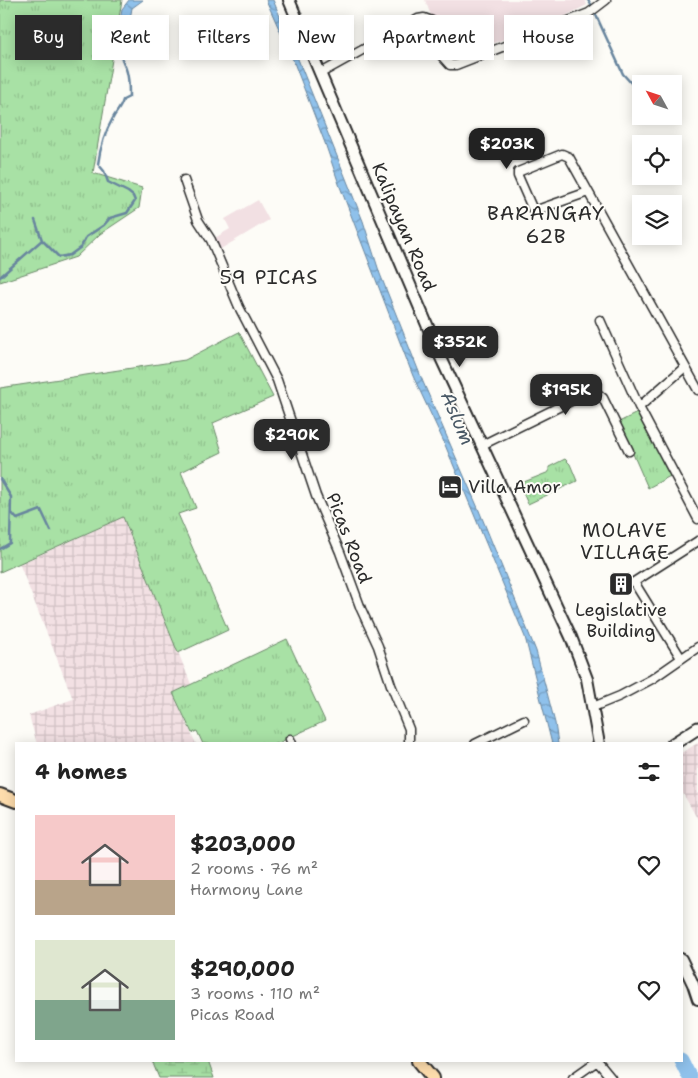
<!DOCTYPE html>
<html lang="en">
<head>
<meta charset="utf-8">
<style>
  :root { --surface:#fff; --page:#f2f2f2; --text:#222; --muted:#767676; --accent:#2b2b2b }
  body { margin:0; font-family:"Shantell Sans",sans-serif; background:var(--page); color:var(--text); height:100vh; display:flex; flex-direction:column; font-size:19px; white-space:nowrap }
  * { box-sizing:border-box; margin:0 }
  p { font-size:16px; color:var(--muted) }
  .icon { flex:none; width:28px; height:28px; fill:none; stroke:currentColor; stroke-width:2; stroke-linecap:round; stroke-linejoin:round }
  .map { position:relative; flex:1; overflow:hidden }
  .panel { position:absolute; left:15px; top:742px; width:668px; height:320px; display:flex; flex-direction:column; background:var(--surface); border-radius:0px; box-shadow:0 2px 12px #0003 }
  .panel>* { flex:none }
  .banner { position:absolute; left:15px; top:15px; width:669px; height:45px; display:flex; gap:10px }
  .needle { width:32px; rotate:310deg }
  .controls { position:absolute; left:632px; top:75px; display:grid; gap:10px }
  .controls a { display:grid; place-items:center; width:50px; height:50px; border-radius:0px; background:var(--surface); box-shadow:0 2px 12px #0003; font-size:25px }
  .price { position:absolute; translate:-50% -42px; padding:0 11px; border-radius:10px; background:var(--accent); color:#fff; font-size:16px; line-height:32px; filter:drop-shadow(0 1px 2px #0008) }
  .price::after { content:''; position:absolute; left:50%; top:30px; width:15px; height:11px; margin-left:-8px; background:inherit; clip-path:polygon(0 0,100% 0,50% 100%) }
  .price.on { background:#222; color:#fff }
  ul { padding:0; list-style:none }
  li { display:flex; align-items:center; gap:15px; height:125px; padding:0 20px }
  li span { display:grid; place-items:center; flex:none; width:140px; height:100px; border-radius:0px; color:#555 }
  li>.icon { margin-inline-start:auto }
  span .icon { width:60px; height:60px; fill:#fffc; stroke-width:1 }
  li b { font-size:21px }
  h2 { display:flex; justify-content:space-between; align-items:center; height:60px; padding:0 20px; font-size:21px }
  .pill { padding:0 18px; border-radius:0px; background:var(--surface); box-shadow:0 2px 12px #0003; font-size:18px; line-height:45px }
  .pill.on { background:var(--accent); color:#fff }
  .map>svg:first-child { display:block }
  .built { fill:#f2e0e3 }
  .industrial { fill:url(#industrial-grid) }
  .grass { fill:url(#grass-tufts); stroke:#6a8668 }
  .wetland { fill:url(#wetland-marsh); stroke:#6a8668 }
  .water { fill:url(#water-waves); stroke:#67859e }
  .lines { fill:none; stroke-linecap:round; stroke-linejoin:round }
  .stream { stroke:#67859e; stroke-width:2.5 }
  .river { stroke:#8fc1eb; stroke-width:15 }
  .minor-casing { stroke:#2b2b2b; stroke-width:11 }
  .tertiary-casing { stroke:#2b2b2b; stroke-width:14 }
  .secondary-casing { stroke:#2b2b2b; stroke-width:15 }
  .primary-casing { stroke:#2b2b2b; stroke-width:16 }
  .minor { stroke:#fdfcf7; stroke-width:8 }
  .tertiary { stroke:#fdfcf7; stroke-width:10 }
  .secondary { stroke:#fdfcf7; stroke-width:11 }
  .primary { stroke:#fddcac; stroke-width:12 }
  .labels { text-anchor:middle; stroke-width:4; stroke-linejoin:round; paint-order:stroke }
  .street-label { font-size:18px; fill:#2b2b2b; stroke:#fdfcf7 }
  .poi-label { font-size:18px; fill:#2b2b2b; stroke:#fdfcf7; text-anchor:start }
  .water-label { font-size:19px; font-style:italic; fill:#495865; stroke:#fdfcf7 }
  .neighbourhood-label { font-size:19px; letter-spacing:1px; fill:#2b2b2b; stroke:#fdfcf7 }
  .quarter-label { font-size:20px; letter-spacing:1px; fill:#2b2b2b; stroke:#fdfcf7 }
</style>
</head>
<body>
<div class="map">
<svg width="698" height="1078" viewBox="0 0 698 1078">
  <defs>
    <pattern id="industrial-grid" width="8" height="8" patternUnits="userSpaceOnUse" patternTransform="scale(1.25)"><rect width="8" height="8" fill="#f2e0e3"/><path d="M0 4h8M4 0v8" fill="none" stroke="#d0c0c3"/></pattern>
    <pattern id="grass-tufts" width="24" height="20" patternUnits="userSpaceOnUse" patternTransform="scale(1.25)"><rect width="24" height="20" fill="#a8e1a5"/><path d="M3 7l-1-3M5 7V3M7 7l1-3M15 17l-1-3M17 17v-4M19 17l1-3" fill="none" stroke="#91c18e"/></pattern>
    <pattern id="wetland-marsh" width="20" height="14" patternUnits="userSpaceOnUse" patternTransform="scale(1.25)"><rect width="20" height="14" fill="#a8e1a5"/><path d="M1 5h8M5 5V1M11 12h8M15 12V8" fill="none" stroke="#91c18e"/></pattern>
    <pattern id="water-waves" width="16" height="10" patternUnits="userSpaceOnUse" patternTransform="scale(1.25)"><rect width="16" height="10" fill="#8fc1eb"/><path d="M0 5q4-4 8 0t8 0" fill="none" stroke="#759dbf"/></pattern>
  </defs>
  <rect width="100%" height="100%" fill="#fdfcf7"/>
  <filter id="ink" filterUnits="userSpaceOnUse"><feTurbulence type="fractalNoise" baseFrequency=".02" numOctaves="2"/><feDisplacementMap in="SourceGraphic" scale="10" xChannelSelector="R" yChannelSelector="G"/><feConvolveMatrix kernelMatrix="1 2 1 2 8 2 1 2 1" color-interpolation-filters="sRGB"/></filter>
  <g filter="url(#ink)">
    <path class="built" d="M425 0H585L587 5 551 23 470 51 463 40 443 47Z
      M258 200 269 220 219 250 213 239 230 229 225 219Z"/>
    <path class="industrial" d="M123 517 191 684 173 693 196 744H37L29 715 73 699 19 563 33 558Z
      M698 743V820L681 790V753Z"/>
    <path class="grass" d="M0 0H122L93 173 142 188 139 208 100 234 76 257 0 282Z
      M239 332 273 397 213 423 222 452 181 472 196 508 178 514 228 630 178 653 123 517 0 572V388L185 360Z
      M639 412 672 475 648 488 619 422Z
      M565 459 570 464 577 481 528 504 519 484 549 472V467Z
      M287 639 325 721 276 744H203L197 731 192 733 173 693Z"/>
    <path class="wetland" d="M152 1061H208L214 1078H159Z"/>
    <path class="water" d="M129 0H143L132 8 125 47 121 51 115 53 122 9Z
      M266 0H273L296 54 363 221 380 274 423 382 478 508 536 651 555 723 558 744H552L525 637 443 440 413 376 339 184 325 143 293 60Z"/>
    <g class="lines">
      <path class="stream" d="M588 0 592 6
        M595 13 623 74 640 93
        M35 220 42 240
        M0 277 42 240 59 257 70 255 81 247 86 237 104 225 110 218 127 213 135 201 133 196 128 192 108 182 104 171 98 164C100 149 105 132 113 118 116 112 121 108 123 100L129 97C129 86 129 74 124 64 122 58 119 56 120 49
        M0 479 11 497 10 543 0 549
        M11 512 17 519 41 510 51 531"/>
      <path class="river" d="M681 1060 690 1078"/>
      <defs>
        <path id="minor" d="M321 73 418 19 424 18 432 21 441 55 450 65H456L589 13 606 0
          M184 180 198 220 211 240 239 307 277 380 316 496 340 552 361 609 378 646 391 685 409 729V744
          M588 192 537 210H533L518 176V172L562 154 569 157 698 390
          M600 320 639 407 698 519
          M639 407 685 367
          M482 445 587 393C594 391 598 393 603 398L629 451
          M681 658 634 582 698 541
          M593 707 620 696 652 679 698 647
          M290 739 292 744
          M475 744 524 720
          M597 1061 611 1078
          M573 1078 597 1061"/>
        <path id="tertiary" d="M289 0 442 360 571 637 587 679 599 744
          M681 959 693 984 698 999"/>
        <path id="secondary" d="M673 744 698 728"/>
        <path id="primary" d="M0 795 16 801
          M419 1061 433 1078"/>
      </defs>
      <use href="#minor" class="minor-casing"/>
      <use href="#tertiary" class="tertiary-casing"/>
      <use href="#secondary" class="secondary-casing"/>
      <use href="#primary" class="primary-casing"/>
      <use href="#minor" class="minor"/>
      <use href="#tertiary" class="tertiary"/>
      <use href="#secondary" class="secondary"/>
      <use href="#primary" class="primary"/>
    </g>
  </g>
  <defs>
    <symbol id="hotel-square" viewBox="-11 -11 22 22"><rect x="-9" y="-9" width="18" height="18" rx="4" fill="#2b2b2b" stroke="#fdfcf7"/><path d="M-6-4.5h1.5V1H6V5H4.5V3h-9V5H-6ZM-4 0a1.8 1.8 0 1 1 3.6 0ZM.5 0V-2.5h3Q6-2.5 6 0Z" fill="#fff"/></symbol>
    <symbol id="building-square" viewBox="-11 -11 22 22"><rect x="-9" y="-9" width="18" height="18" rx="4" fill="#2b2b2b" stroke="#fdfcf7"/><path d="M-4-6H4V6H1V3H-1V6H-4ZM-2.5-4.3h1.7v1.8h-1.7ZM.8-4.3h1.7v1.8H.8ZM-2.5-1h1.7V.8h-1.7ZM.8-1h1.7V.8H.8Z" fill="#fff"/></symbol>
  </defs>
  <g fill-rule="evenodd">
    <use href="#hotel-square" x="436" y="473" width="28" height="28"/>
    <use href="#building-square" x="607" y="570" width="28" height="28"/>
  </g>
  <g class="labels">
    <g class="street-label">
      <text transform="translate(404 227) rotate(67)" y="6">Kalipayan Road</text>
      <text transform="translate(349 538) rotate(69)" y="6">Picas Road</text>
    </g>
    <g class="poi-label">
      <text x="468" y="493">Villa Amor</text>
      <text x="621" y="616" text-anchor="middle">Legislative<tspan x="621" dy="21">Building</tspan></text>
    </g>
    <g class="water-label">
      <text transform="translate(458 418) rotate(67)" y="7">Aslum</text>
    </g>
    <g class="neighbourhood-label">
      <text x="625" y="537">MOLAVE<tspan x="625" dy="22">VILLAGE</tspan></text>
    </g>
    <g class="quarter-label">
      <text x="546" y="220">BARANGAY<tspan x="546" dy="23">62B</tspan></text>
      <text x="269" y="284">59 PICAS</text>
    </g>
  </g>
</svg>
<div class="controls">
<a><svg class="needle" viewBox="-14 -14 28 28"><path d="M0-13l5 13h-10z" fill="#e53935"/><path d="M0 13l5-13h-10z" fill="#767676"/></svg></a>
<a><svg class="icon" aria-label="locate" viewBox="0 0 24 24"><circle cx="12" cy="12" r="6"/><path d="M12 2v4M12 18v4M2 12h4M18 12h4"/></svg></a>
<a><svg class="icon" aria-label="layers" viewBox="0 0 24 24"><path d="M12 4l9 5-9 5-9-5zM3 14l9 5 9-5"/></svg></a>
</div>
<b class="price on" style="left:507px;top:170px">$203K</b>
<b class="price" style="left:460px;top:368px">$352K</b>
<b class="price" style="left:566px;top:416px">$195K</b>
<b class="price" style="left:292px;top:461px">$290K</b>
<div class="banner">
<a class="pill on">Buy</a>
<a class="pill">Rent</a>
<a class="pill">Filters</a>
<a class="pill">New</a>
<a class="pill">Apartment</a>
<a class="pill">House</a>
</div>
<section class="panel">
<h2>4 homes<svg class="icon" aria-label="filters" viewBox="0 0 24 24"><path d="M4 7h16M4 17h16"/><circle cx="9" cy="7" r="2"/><circle cx="15" cy="17" r="2"/></svg></h2>
<ul>
<li><span style="background:linear-gradient(#f6c9c9 65%,#b9a48a 0)"><svg class="icon" aria-label="home" viewBox="0 0 24 24"><path d="M3 11l9-7 9 7M6 9v11h12V9"/></svg></span><div><b>$203,000</b><p>2 rooms · 76 m²</p><p>Harmony Lane</p></div><svg class="icon" aria-label="heart" viewBox="0 0 24 24"><path d="M12 20l-8-8c-3-5 5-10 8-4 3-6 11-1 8 4z"/></svg></li>
<li><span style="background:linear-gradient(#dfe7d0 60%,#7fa58c 0)"><svg class="icon" aria-label="home" viewBox="0 0 24 24"><path d="M3 11l9-7 9 7M6 9v11h12V9"/></svg></span><div><b>$290,000</b><p>3 rooms · 110 m²</p><p>Picas Road</p></div><svg class="icon" aria-label="heart" viewBox="0 0 24 24"><path d="M12 20l-8-8c-3-5 5-10 8-4 3-6 11-1 8 4z"/></svg></li>
</ul>
</section>
</div>
</body>
</html>
